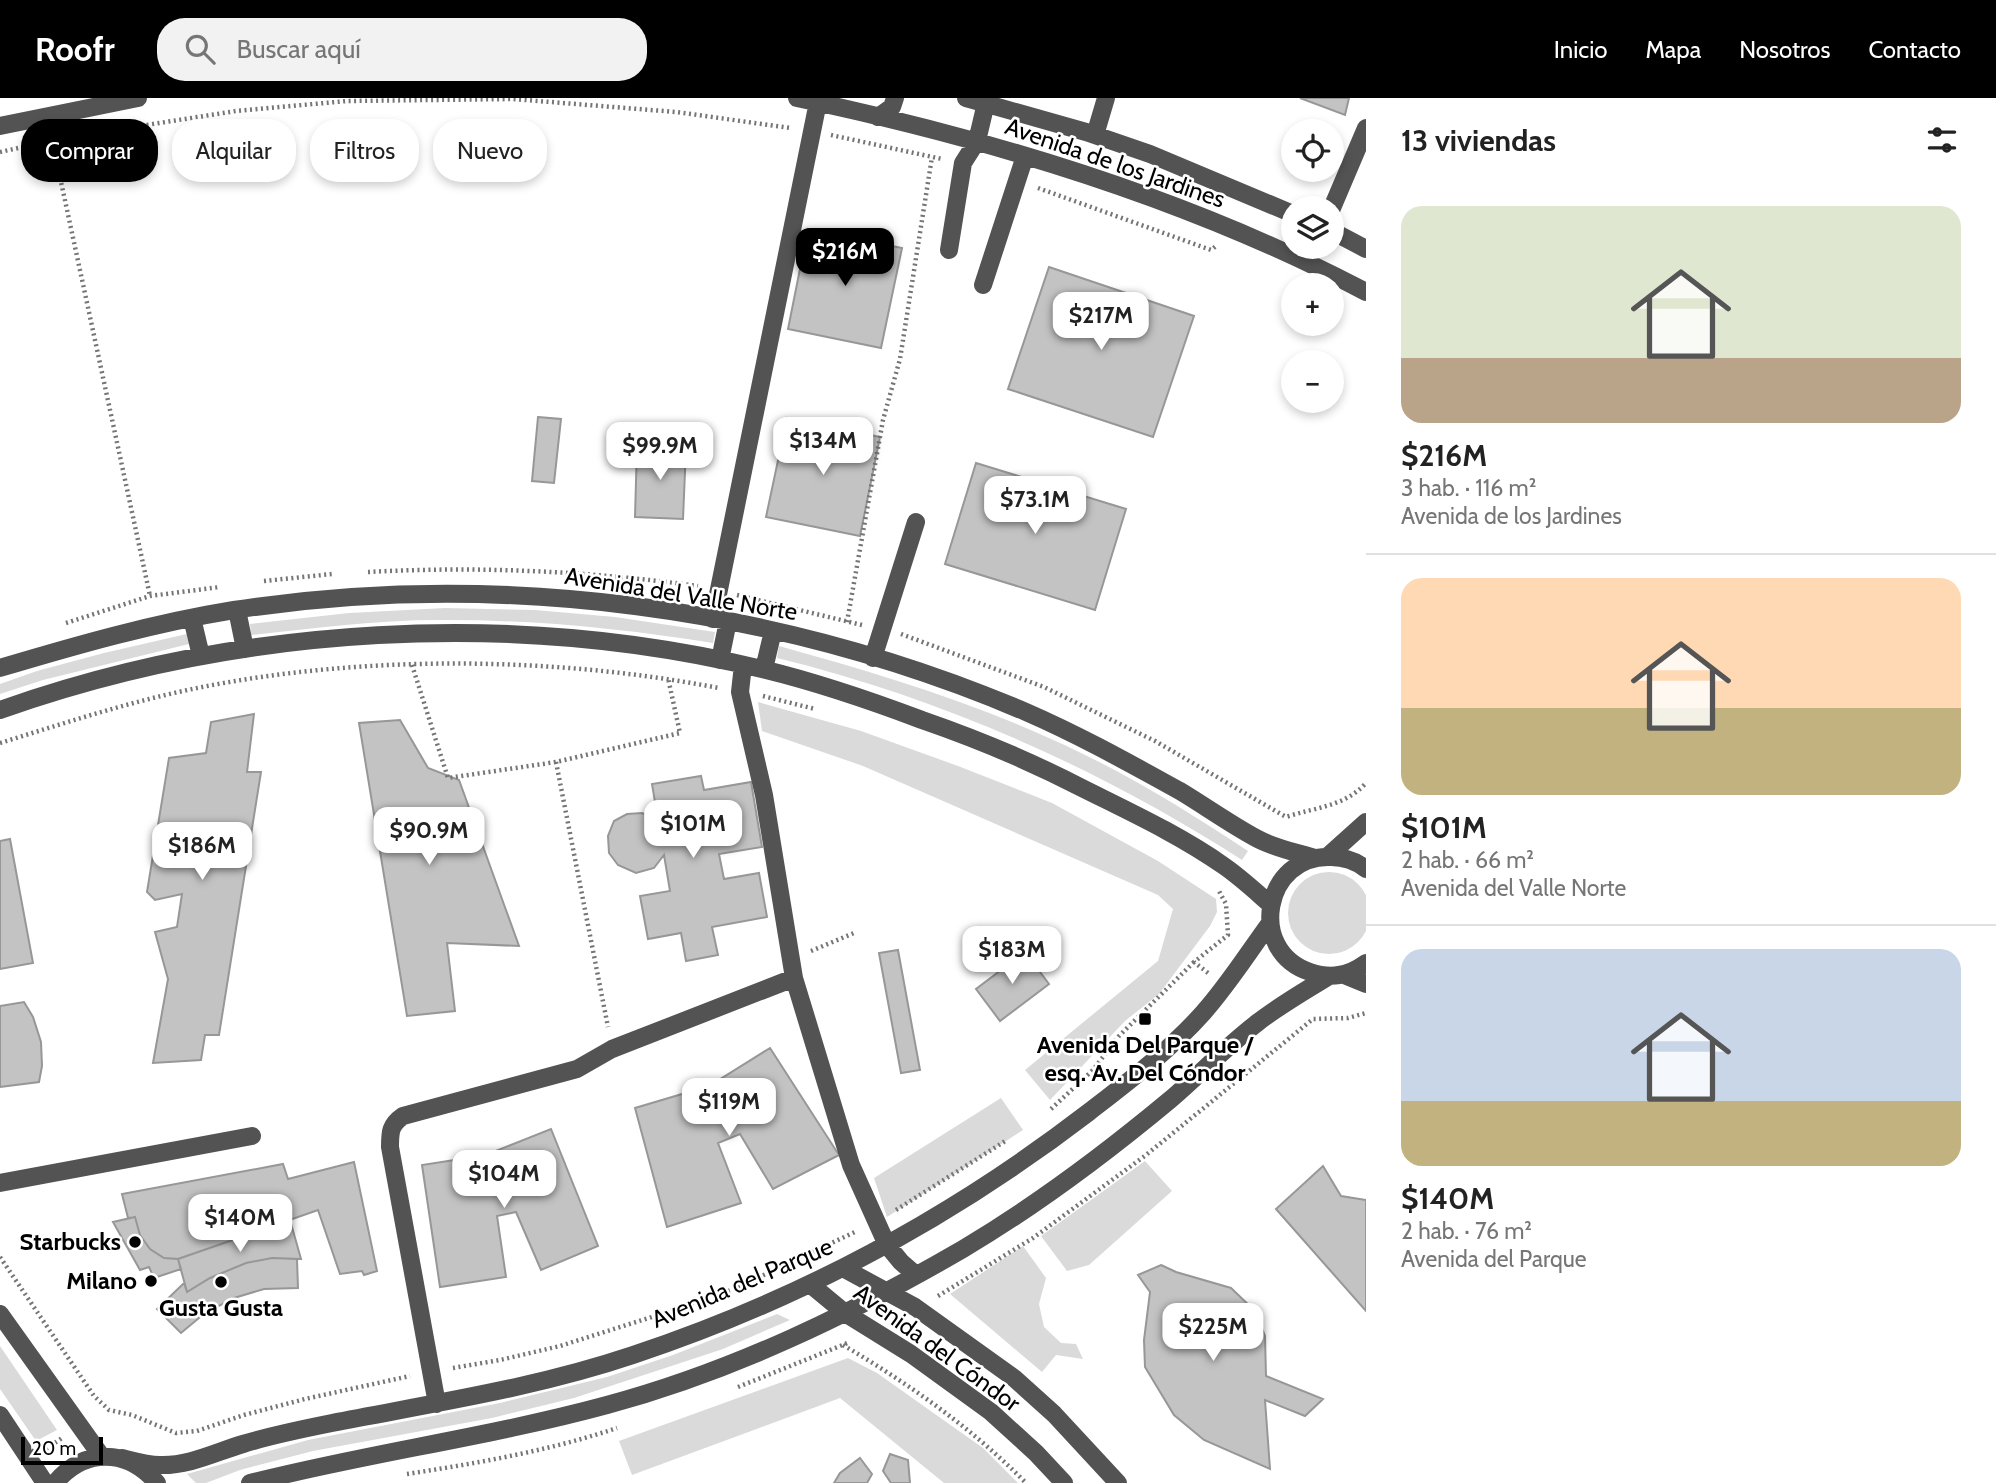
<!DOCTYPE html>
<html lang="es">
<head>
<meta charset="utf-8">
<style>
  :root { --surface:#fff; --page:#f2f2f2; --text:#222; --muted:#767676; --line:#e0e0e0; --accent:#000 }
  body { margin:0; font-family:Cabin,sans-serif; background:var(--page); color:var(--text); height:100vh; display:flex; flex-direction:column; font-size:26px; white-space:nowrap }
  * { box-sizing:border-box; margin:0 }
  p { font-size:23px; color:var(--muted) }
  .icon { flex:none; width:38px; height:38px; fill:none; stroke:currentColor; stroke-width:2; stroke-linecap:round; stroke-linejoin:round }
  .map { position:relative; flex:1; overflow:hidden }
  .panel { display:flex; flex-direction:column; background:var(--surface); width:630px }
  .panel>* { flex:none }
  .banner { position:absolute; left:21px; top:21px; width:665px; height:63px; display:flex; gap:14px }
  .tools { position:absolute; left:1281px; top:21px; display:grid; gap:14px }
  .tools a { display:grid; place-items:center; width:63px; height:63px; border-radius:50%; background:var(--surface); box-shadow:0 4px 10px #0003; font-size:35px }
  .scale { position:absolute; left:21px; bottom:18px; width:82px; box-sizing:border-box; padding-left:7px; border:4px solid #000; border-top:0; font-size:19px; line-height:24px; white-space:nowrap; color:#000; -webkit-text-stroke:5px #fff; paint-order:stroke }
  .price { position:absolute; translate:-50% -60px; padding:0 16px; border-radius:14px; background:#fff; color:#222; font-size:23px; line-height:46px; filter:drop-shadow(0 2px 4px #0008) }
  .price::after { content:''; position:absolute; left:50%; top:42px; width:21px; height:16px; margin-left:-10px; background:inherit; clip-path:polygon(0 0,100% 0,50% 100%) }
  .price.on { background:var(--accent); color:#fff }
  ul { padding:0; list-style:none }
  li { display:grid; align-content:center; gap:14px; height:371px; padding:0 35px }
  li+li { border-top:2px solid var(--line) }
  li span { display:grid; place-items:center; height:217px; border-radius:21px; color:#555 }
  li>.icon { margin-inline-start:auto }
  span .icon { width:126px; height:126px; fill:#fffc; stroke-width:1 }
  li b { font-size:30px }
  h2 { display:flex; justify-content:space-between; align-items:center; height:84px; padding:0 35px; font-size:30px }
  .chip { padding:0 24px; border-radius:28px; background:var(--surface); box-shadow:0 4px 10px #0003; font-size:24px; line-height:63px }
  .chip.on { background:var(--accent); color:#fff }
  header { display:flex; align-items:center; gap:42px; box-sizing:border-box; height:98px; padding:0 35px; background:var(--accent); color:#fff }
  header strong { font-size:33px }
  nav { display:flex; gap:38px; margin-inline-start:auto; font-size:24px }
  .search { width:490px; height:63px; background:var(--page); display:flex; align-items:center; gap:18px; box-sizing:border-box; padding:0 24px; border-radius:28px; color:var(--muted); font-size:26px }
  main { display:flex; flex:1; min-height:0 }
  .map>svg:first-child { display:block }
  .green { fill:#dadada }
  .building { fill:#c3c3c3; stroke:#979797; stroke-width:2 }
  .lines { fill:none; stroke-linecap:round; stroke-linejoin:round }
  .path { stroke:#757575; stroke-width:4.5; stroke-dasharray:2 3.5; stroke-linecap:butt }
  .minor { stroke:#535353; stroke-width:18 }
  .poi-dot { fill:#000; stroke:#fff; stroke-width:2.5 }
  .labels { text-anchor:middle; stroke-width:5; stroke-linejoin:round; paint-order:stroke }
  .street-label { font-size:24px; fill:#000; stroke:#fff }
  .poi-label { font-size:24px; font-weight:bold; fill:#000; stroke:#fff }
</style>
</head>
<body>
<header>
<strong>Roofr</strong>
<div class="search"><svg class="icon" aria-label="search" viewBox="0 0 24 24"><circle cx="10" cy="10" r="6"/><path d="M15 15l6 6"/></svg>Buscar aquí</div>
<nav><a>Inicio</a><a>Mapa</a><a>Nosotros</a><a>Contacto</a></nav>
</header>
<main>
<div class="map">
<svg width="1366" height="1385" viewBox="0 0 1366 1385">
  <rect width="100%" height="100%" fill="#fff"/>
  <path class="green" d="M445 510 535 512 615 519 715 534 713 545C625 531 537 522 448 522 382 521 316 530 251 537L250 526 349 515Z
    M191 535 193 545 43 582 0 596V586L37 573 104 555Z
    M779 548C880 576 983 607 1079 654 1138 682 1193 717 1248 753L1242 762C1099 670 941 600 777 560Z
    M758 604 861 633 958 668 1052 705 1158 763 1216 801 1217 814 1210 828 1159 896 1125 923 1050 1002 1025 972 1158 863 1173 811 1158 797 863 668 762 633Z
    M1288 815a41 41 0 1 1 82 0a41 41 0 1 1-82 0Z
    M1001 1000 1023 1032 887 1119 874 1080Z
    M1145 1063 1172 1093 1089 1167 1067 1173 1041 1138Z
    M1023 1148 1046 1180 1039 1206 1044 1229 1061 1245 1076 1246 1083 1261 1056 1257 1042 1274 950 1196Z
    M777 1216 790 1222 723 1251 574 1300 492 1320 313 1353 240 1372 206 1385H196L187 1376 308 1342 500 1305 607 1279 673 1257Z
    M0 1248 57 1332 36 1343 0 1291Z
    M848 1260 877 1275 983 1350 1018 1385H944L840 1300 632 1377 619 1343Z"/>
  <path class="building" d="M1300 0H1349L1345 17Z
    M808 131 902 150 881 250 788 231Z
    M1049 169 1194 218 1153 339 1008 291Z
    M538 319 561 321 554 385 532 383Z
    M787 320 880 339 860 438 766 419Z
    M637 348 686 350 683 421 635 419Z
    M976 365 1126 411 1095 512 945 466Z
    M254 616 247 674H261L219 937H205L201 962 153 965 168 881 155 834 177 829 182 796 155 802 147 794 169 660 206 655 211 624Z
    M400 622 428 670 459 682 519 848 447 845 455 913 407 918 359 625Z
    M701 678 704 692 751 684 762 749 719 756 724 781 759 775 767 819 712 829 718 857 686 863 681 835 648 841 640 798 670 793 664 757 654 770 636 775 618 767 609 755 608 738 614 723 627 716 642 715 658 722 652 686Z
    M10 741 33 865 0 871V743Z
    M898 852 920 972 901 975 879 855Z
    M1025 854 1049 886 1000 923 976 891Z
    M24 904 33 919 41 944 42 968 39 984 0 989V908Z
    M770 950 839 1057 773 1091 740 1036 718 1045 741 1105 667 1129 635 1010 709 988Z
    M551 1031 598 1148 541 1172 516 1114 497 1118 506 1179 440 1189 422 1067 487 1057 492 1089 505 1087 493 1054Z
    M354 1064 377 1173 364 1177 362 1173 340 1176 318 1112 178 1161 164 1160 150 1151 140 1137 135 1119 128 1120 122 1096 283 1066 288 1081Z
    M1323 1068 1341 1098 1366 1102V1213L1276 1111Z
    M135 1119 140 1137 150 1151 164 1160 178 1161 181 1171 154 1180 149 1169 140 1172 113 1124Z
    M290 1122 301 1161 272 1160 246 1165 210 1180 187 1194 178 1161Z
    M272 1160 297 1161 298 1190 264 1191 234 1200 205 1215 181 1235 157 1211 184 1185 187 1194 210 1180 246 1165Z
    M1161 1167 1176 1174 1231 1190 1255 1213 1265 1238 1266 1278 1323 1301 1305 1318 1265 1302 1270 1371 1204 1342 1174 1317 1145 1269 1144 1242 1150 1194 1138 1177Z
    M890 1356 908 1362 910 1385H891L883 1373Z
    M860 1360 872 1376 867 1385H834L840 1375Z"/>
  <g class="lines">
    <path class="path" d="M831 37 942 61
      M76 38 236 13 347 3 513 1 676 14 791 30
      M52 42 150 498
      M0 54 23 49
      M1038 90 1211 152 1216 148
      M368 474C479 468 588 473 698 488
      M264 483 332 476
      M737 497 862 527
      M847 524 883 322 900 261 932 59
      M66 525 150 498 220 489
      M901 536 1044 589 1155 643 1286 719C1316 709 1344 709 1366 685
      M412 567 448 680 556 664 680 635 668 580
      M763 598 815 611
      M0 645C52 629 104 612 157 599 333 556 542 556 719 590
      M556 664 608 929
      M811 853 854 835
      M1208 875 1194 864 1228 837 1226 806 1219 793
      M1051 1011 1093 972 1119 938 1194 864
      M896 1112 1007 1042
      M0 1159 94 1298 109 1312 132 1317 176 1335 197 1333 244 1317 305 1301 410 1278
      M938 1198 1033 1140 1146 1057 1313 921 1348 920 1366 915
      M843 1247C909 1286 972 1330 1026 1385
      M453 1270 500 1262 560 1248 655 1218 734 1191 857 1133
      M738 1289 850 1244
      M46 1351 62 1340
      M407 1376C478 1365 548 1353 617 1330"/>
    <path class="minor" d="M797 0C991 41 1190 101 1366 194
      M966 0 1086 34 1150 56 1293 116
      M878 19 892 9 895 0
      M0 28 138 0
      M1095 37 1106 0
      M1332 110 1366 30
      M1332 133 1366 151
      M949 152 963 65 977 43 986 5
      M983 187 1025 58
      M237 512 245 551
      M192 520 201 558
      M713 521 818 4
      M873 560 916 424
      M720 562 728 523
      M743 567 740 594 764 697 794 880 851 1067 887 1147 901 1164 916 1177
      M0 570C77 547 154 525 234 512 499 471 780 509 1026 614 1079 637 1129 665 1180 693 1205 708 1230 726 1256 740 1274 750 1295 754 1315 760
      M764 571 773 533
      M0 612C240 527 514 511 762 571 816 584 869 602 922 622 977 641 1030 663 1082 690 1130 714 1180 737 1224 768 1240 779 1255 793 1270 806
      M1327 759 1366 724
      M1366 771C1356 763 1343 759 1331 759 1264 756 1246 853 1310 874 1331 881 1348 878 1366 865
      M1344 877 1366 886
      M0 1085 252 1038
      M843 1170 915 1209 1014 1280 1054 1316 1118 1385
      M810 1186 845 1215 911 1256 991 1314 1036 1355 1064 1385
      M0 1216 102 1359
      M437 1306 390 1049C390 1034 390 1027 403 1018L577 971 612 951 794 880
      M0 1317 45 1385
      M122 1360C134 1363 148 1367 160 1367 189 1368 216 1354 243 1346 272 1337 302 1331 332 1325 434 1305 535 1290 633 1257 799 1202 951 1120 1089 1014 1129 983 1170 952 1203 915 1228 887 1248 855 1270 825
      M55 1385C84 1350 127 1350 157 1385
      M250 1385C368 1355 489 1339 607 1307 733 1273 851 1216 963 1151 1037 1107 1105 1056 1171 1001 1200 976 1227 948 1257 925 1280 907 1305 893 1329 878"/>
  </g>
  <g class="poi-dot">
    <rect x="1138" y="914" width="14" height="14" rx="3.5"/>
    <circle cx="135" cy="1144" r="7"/>
    <circle cx="151" cy="1183" r="7"/>
    <circle cx="221" cy="1184" r="7"/>
  </g>
  <g class="labels">
    <g class="street-label">
      <text transform="translate(1115 65) rotate(19)" y="8">Avenida de los Jardines</text>
      <text transform="translate(681 496) rotate(9)" y="8">Avenida del Valle Norte</text>
      <text transform="translate(742 1185) rotate(-23)" y="8">Avenida del Parque</text>
      <text transform="translate(937 1250) rotate(36)" y="8">Avenida del Cóndor</text>
    </g>
    <g class="poi-label">
      <text x="1145" y="955">Avenida Del Parque /<tspan x="1145" dy="28">esq. Av. Del Cóndor</tspan></text>
      <text x="121" y="1152" text-anchor="end">Starbucks</text>
      <text x="137" y="1191" text-anchor="end">Milano</text>
      <text x="221" y="1218">Gusta Gusta</text>
    </g>
  </g>
</svg>
<div class="tools">
<a><svg class="icon" aria-label="locate" viewBox="0 0 24 24"><circle cx="12" cy="12" r="6"/><path d="M12 2v4M12 18v4M2 12h4M18 12h4"/></svg></a>
<a><svg class="icon" aria-label="layers" viewBox="0 0 24 24"><path d="M12 4l9 5-9 5-9-5zM3 14l9 5 9-5"/></svg></a>
<a>+</a>
<a>−</a>
</div>
<div class="scale">20 m</div>
<b class="price on" style="left:845px;top:190px">$216M</b>
<b class="price" style="left:1101px;top:254px">$217M</b>
<b class="price" style="left:823px;top:379px">$134M</b>
<b class="price" style="left:660px;top:384px">$99.9M</b>
<b class="price" style="left:1035px;top:438px">$73.1M</b>
<b class="price" style="left:693px;top:762px">$101M</b>
<b class="price" style="left:429px;top:769px">$90.9M</b>
<b class="price" style="left:202px;top:784px">$186M</b>
<b class="price" style="left:1012px;top:888px">$183M</b>
<b class="price" style="left:729px;top:1040px">$119M</b>
<b class="price" style="left:504px;top:1112px">$104M</b>
<b class="price" style="left:240px;top:1156px">$140M</b>
<b class="price" style="left:1213px;top:1265px">$225M</b>
<div class="banner">
<a class="chip on">Comprar</a>
<a class="chip">Alquilar</a>
<a class="chip">Filtros</a>
<a class="chip">Nuevo</a>
</div>
</div>
<section class="panel">
<h2>13 viviendas<svg class="icon" aria-label="filters" viewBox="0 0 24 24"><path d="M4 7h16M4 17h16"/><circle cx="9" cy="7" r="2"/><circle cx="15" cy="17" r="2"/></svg></h2>
<ul>
<li><span style="background:linear-gradient(#dfe7d0 70%,#b9a48a 0)"><svg class="icon" aria-label="home" viewBox="0 0 24 24"><path d="M3 11l9-7 9 7M6 9v11h12V9"/></svg></span><div><b>$216M</b><p>3 hab. · 116 m²</p><p>Avenida de los Jardines</p></div></li>
<li><span style="background:linear-gradient(#ffd9b3 60%,#c2b280 0)"><svg class="icon" aria-label="home" viewBox="0 0 24 24"><path d="M3 11l9-7 9 7M6 9v11h12V9"/></svg></span><div><b>$101M</b><p>2 hab. · 66 m²</p><p>Avenida del Valle Norte</p></div></li>
<li><span style="background:linear-gradient(#c9d6e8 70%,#c2b280 0)"><svg class="icon" aria-label="home" viewBox="0 0 24 24"><path d="M3 11l9-7 9 7M6 9v11h12V9"/></svg></span><div><b>$140M</b><p>2 hab. · 76 m²</p><p>Avenida del Parque</p></div></li>
</ul>
</section>
</main>
</body>
</html>
